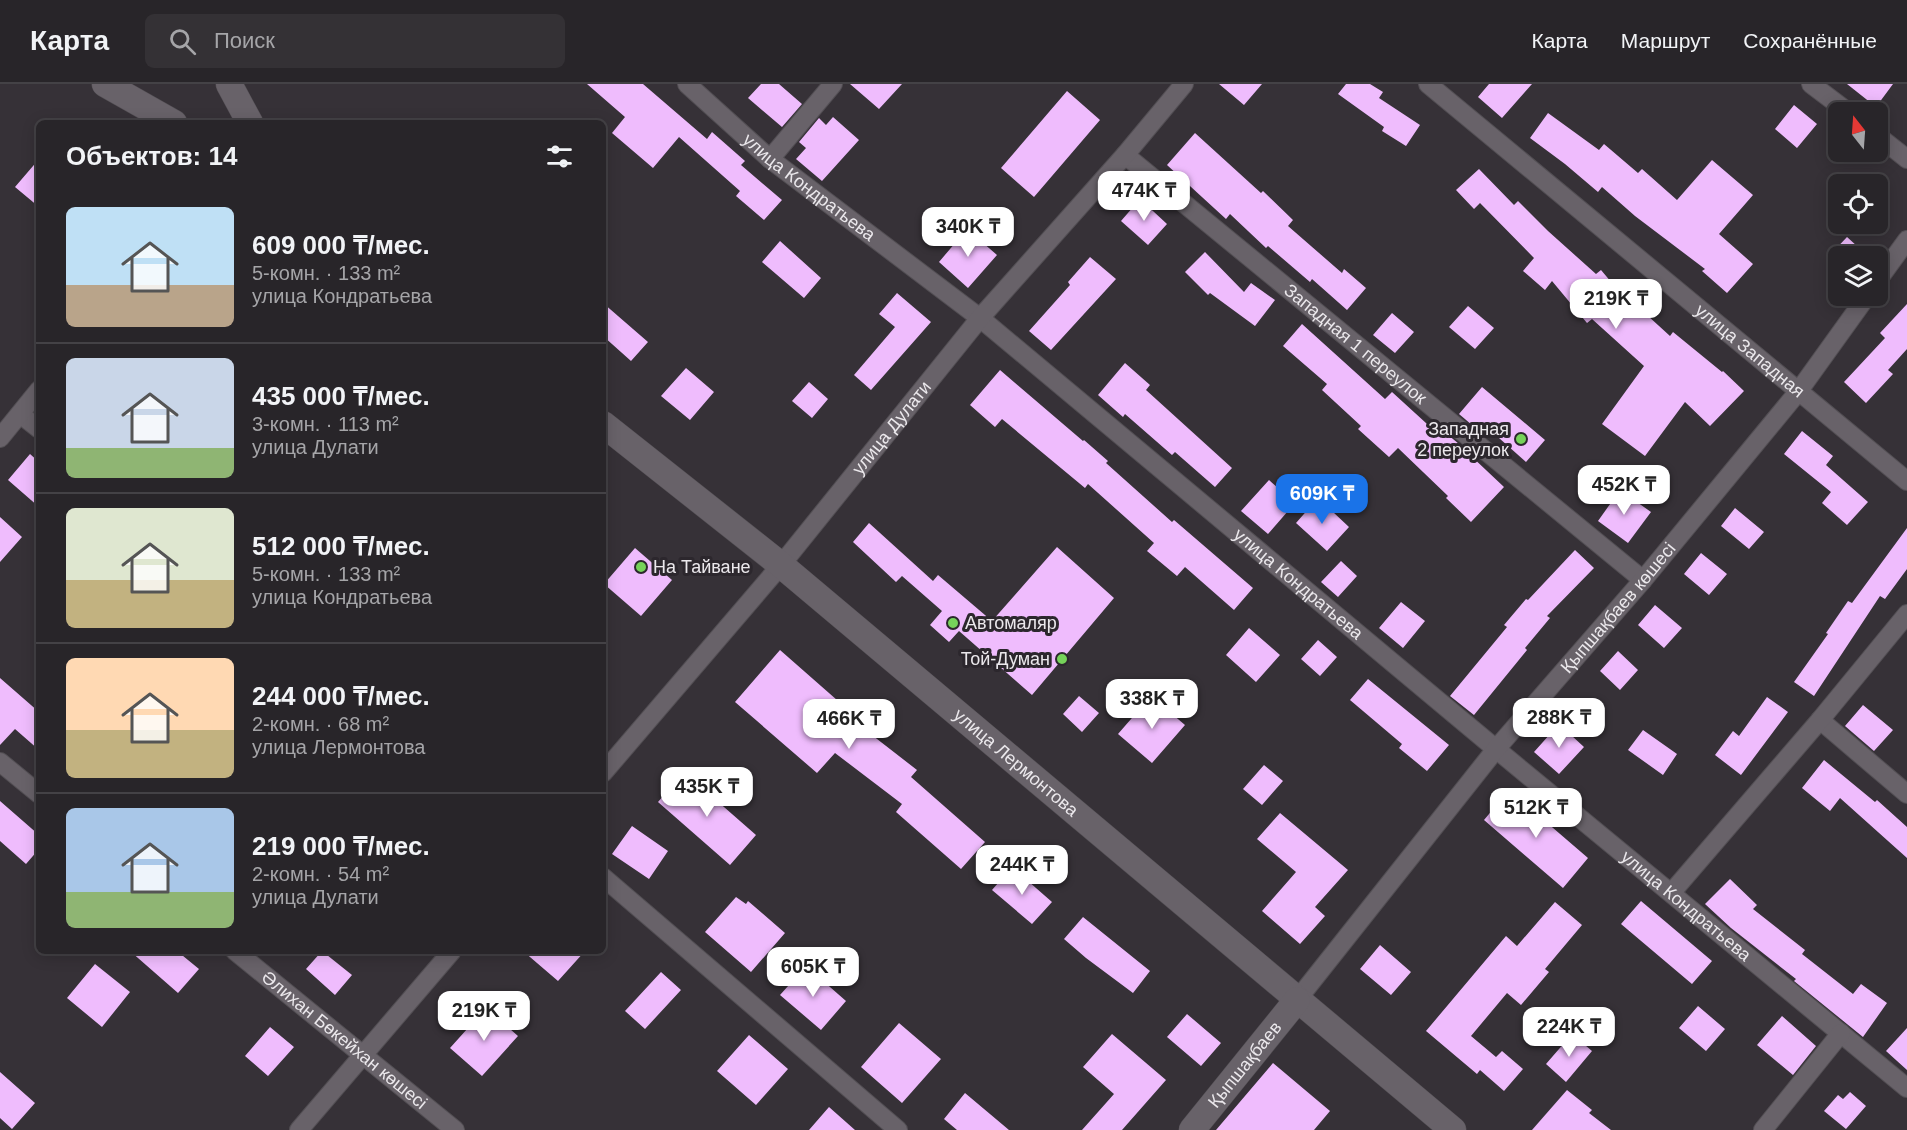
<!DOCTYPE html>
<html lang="ru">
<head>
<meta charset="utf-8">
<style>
  :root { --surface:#282529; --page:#343135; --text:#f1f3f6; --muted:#a5a5a8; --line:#444246; --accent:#1a73e8 }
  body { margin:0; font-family:Arial,sans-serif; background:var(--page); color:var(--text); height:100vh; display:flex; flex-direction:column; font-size:22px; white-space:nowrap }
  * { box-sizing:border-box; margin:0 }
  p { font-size:20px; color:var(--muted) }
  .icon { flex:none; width:33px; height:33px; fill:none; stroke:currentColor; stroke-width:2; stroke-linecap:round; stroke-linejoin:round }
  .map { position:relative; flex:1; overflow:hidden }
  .side { position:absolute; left:36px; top:36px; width:570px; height:834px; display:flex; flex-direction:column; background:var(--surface); border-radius:9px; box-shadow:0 3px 15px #0003,0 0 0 2px var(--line) }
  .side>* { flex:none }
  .needle { width:39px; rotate:343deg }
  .buttons { position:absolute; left:1828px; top:18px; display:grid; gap:12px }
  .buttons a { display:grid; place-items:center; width:60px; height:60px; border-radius:9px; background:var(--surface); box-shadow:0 3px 15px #0003,0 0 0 2px var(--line); font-size:30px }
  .price { position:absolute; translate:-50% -51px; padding:0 14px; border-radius:12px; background:#fff; color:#222; font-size:20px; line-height:39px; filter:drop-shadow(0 2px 3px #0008) }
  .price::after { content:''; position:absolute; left:50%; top:36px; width:18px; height:14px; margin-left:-9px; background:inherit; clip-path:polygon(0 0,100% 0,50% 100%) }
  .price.current { background:var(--accent); color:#fff }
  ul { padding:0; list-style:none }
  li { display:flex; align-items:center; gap:18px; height:150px; padding:0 30px }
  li+li { border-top:2px solid var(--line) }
  li span { display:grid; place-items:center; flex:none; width:168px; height:120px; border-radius:9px; color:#555 }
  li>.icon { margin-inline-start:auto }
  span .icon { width:72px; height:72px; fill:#fffc; stroke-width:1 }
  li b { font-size:26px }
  h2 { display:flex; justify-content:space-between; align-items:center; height:72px; padding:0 30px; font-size:26px }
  header { display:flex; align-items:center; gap:36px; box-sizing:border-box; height:84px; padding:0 30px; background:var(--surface); border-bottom:2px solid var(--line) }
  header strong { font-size:28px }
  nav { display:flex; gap:33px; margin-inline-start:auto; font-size:21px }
  .search { width:420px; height:54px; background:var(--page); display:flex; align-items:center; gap:15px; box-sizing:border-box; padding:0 21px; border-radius:9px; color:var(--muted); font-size:22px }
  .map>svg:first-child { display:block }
  .building { fill:#efbcfd }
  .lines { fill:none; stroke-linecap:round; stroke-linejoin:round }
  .street-casing { stroke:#534f54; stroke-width:20 }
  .secondary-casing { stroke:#534f54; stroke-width:27 }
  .street { stroke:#686269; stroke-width:18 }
  .secondary { stroke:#686269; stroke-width:26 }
  .poi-dot { fill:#76d25a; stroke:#2c272d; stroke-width:2 }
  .labels { text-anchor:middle; stroke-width:6; stroke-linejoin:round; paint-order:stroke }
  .street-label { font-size:18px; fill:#ebe8ec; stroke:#2c272d }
  .poi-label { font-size:18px; fill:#ebe8ec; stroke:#2c272d; text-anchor:end }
</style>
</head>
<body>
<header>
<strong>Карта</strong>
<div class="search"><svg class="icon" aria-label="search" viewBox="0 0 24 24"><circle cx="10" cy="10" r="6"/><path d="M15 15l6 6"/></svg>Поиск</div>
<nav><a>Карта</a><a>Маршрут</a><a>Сохранённые</a></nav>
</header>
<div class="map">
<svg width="1907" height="1046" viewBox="0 0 1907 1046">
  <rect width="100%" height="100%" fill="#363137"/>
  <path class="building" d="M587 0H643L707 55 712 48 745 77 741 81 782 116 764 136 736 112 740 107 679 53 653 84 612 49 625 33Z
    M761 0H779L802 20 782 43 748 14Z
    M850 0H902L879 25Z
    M1219 0H1262L1244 21Z
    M1346 0H1370L1383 8 1379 14 1420 41 1406 62 1382 47 1384 43 1338 10Z
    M1489 0H1532L1502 34 1478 13Z
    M1847 0H1893L1876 23Z
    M1067 7 1100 36 1034 113 1001 84Z
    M1794 21 1817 40 1797 64 1775 45Z
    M1548 29 1599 66 1604 60 1638 89 1642 85 1677 116 1712 76 1753 111 1719 150 1753 180 1727 209 1702 187 1705 185 1635 132 1602 103 1598 108 1565 80 1530 54Z
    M833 33 859 56 822 97 796 75 806 64 799 58 819 34 826 41Z
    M1195 49 1261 109 1263 107 1293 136 1288 142 1342 189 1344 185 1366 204 1347 226 1312 195 1310 198 1268 162 1266 164 1230 130 1226 135 1167 81Z
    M39 75V123L15 103Z
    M1479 85 1514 121 1518 117 1548 147 1596 190 1601 186 1633 224 1636 221 1670 252 1673 248 1722 288 1723 287 1744 307 1710 342 1685 318 1645 372 1602 340 1644 282 1592 235 1587 239 1552 197 1545 206 1523 187 1534 174 1480 119 1474 125 1456 106Z
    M1140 115 1167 140 1148 161 1121 137Z
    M967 145 997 171 968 204 939 178Z
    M1847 153 1868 172H1829Z
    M780 157 821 194 804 214 762 178Z
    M1205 168 1244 208 1251 199 1275 216 1255 242 1210 209 1208 211 1185 188Z
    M1090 173 1116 195 1051 266 1029 247 1070 201 1068 198Z
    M897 209 931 238 871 306 854 291 895 243 879 230Z
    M603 219 648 258 631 277 603 252Z
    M1907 220V265L1888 286 1893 290 1866 319 1844 298 1885 254 1880 249Z
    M1468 222 1494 244 1475 265 1449 243Z
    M1392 229 1414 248 1395 269 1373 251Z
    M1302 240 1385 315 1392 308 1438 350 1442 346 1470 369 1469 370 1504 403 1471 438 1446 414 1448 412 1398 364 1389 373 1358 345 1361 342 1322 306 1327 300 1283 262Z
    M1125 279 1150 301 1146 306 1232 384 1215 403 1175 368 1172 371 1125 330 1123 333 1098 311Z
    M686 284 714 308 690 336 661 312Z
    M1000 286 1083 357 1084 356 1108 377 1106 379 1172 438 1174 436 1253 504 1234 526 1185 483 1177 492 1147 467 1154 459 1088 400 1085 404 1002 335 995 343 970 321Z
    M809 298 828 315 812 334 792 317Z
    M1482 303 1545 356 1526 378 1490 346 1485 352 1459 330Z
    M1802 347 1833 372 1826 381 1868 418 1847 441 1822 419 1831 408 1784 370Z
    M30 370 39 378V423L8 396Z
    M1269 396 1295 419 1268 450 1241 427Z
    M1620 406 1651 428 1628 459 1598 437Z
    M1318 414 1349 443 1327 467 1296 439Z
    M1735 424 1764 448 1749 465 1721 442Z
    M0 433 22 453 0 478Z
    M869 439 933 497 938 491 992 537 1057 463 1114 514 1032 611 959 547 949 558 930 541 942 527 902 492 896 498 853 458Z
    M1907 444V485L1885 515 1880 512 1814 612 1794 598 1828 550 1826 549 1848 517 1852 519Z
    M635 464 672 496 641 532 604 500Z
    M1575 466 1594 484 1547 532 1550 534 1525 564 1527 566 1474 631 1450 612 1507 543 1504 541 1526 515 1528 516Z
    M1701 469 1727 490 1709 511 1684 490Z
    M1341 477 1357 492 1338 513 1321 498Z
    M1401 518 1425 537 1403 564 1379 544Z
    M1655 521 1682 544 1664 564 1638 541Z
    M1249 544 1280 571 1256 598 1226 571Z
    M1318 556 1337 573 1320 592 1301 575Z
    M780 566 862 638 859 641 917 686 911 693 985 758 961 785 896 728 902 720 835 669 817 689 735 618Z
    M1618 567 1638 586 1620 606 1600 587Z
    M0 594 39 628V666L15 645 0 661Z
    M1368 595 1449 661 1427 687 1399 664 1402 660 1350 616Z
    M1079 612 1099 629 1082 648 1063 630Z
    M1151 612 1185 641 1152 679 1118 650Z
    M1767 613 1788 628 1741 691 1715 671 1733 647 1739 652Z
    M1863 621 1893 646 1874 667 1845 642Z
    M1559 640 1584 663 1559 690 1534 668Z
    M1643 646 1677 670 1663 691 1628 666Z
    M1824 676 1875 718 1877 716 1907 743V774L1840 714 1830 727 1802 704Z
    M1264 681 1283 697 1262 721 1243 705Z
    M684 688 756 751 730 781 658 718Z
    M1509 706 1588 774 1563 804 1484 736Z
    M0 717 39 751V765L26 780 0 757Z
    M1280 729 1348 786 1315 823 1325 832 1300 860 1262 827 1296 788 1257 755Z
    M632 742 668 767 649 795 612 770Z
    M1012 783 1052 818 1032 840 992 806Z
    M1730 795 1757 821 1753 825 1805 866 1802 870 1853 910 1861 900 1887 919 1863 953 1794 897 1796 895 1731 844 1705 820Z
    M736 813 746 820 748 817 785 849 751 888 705 848Z
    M1641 817 1712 877 1692 900 1621 840Z
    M1555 818 1582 841 1545 885 1549 888 1521 921 1507 909 1471 952 1496 973 1502 967 1523 985 1504 1007 1480 986 1477 990 1426 947 1506 852 1517 862Z
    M1083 833 1150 887 1133 909 1086 874 1064 855Z
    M1380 861 1411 888 1391 911 1360 885Z
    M130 867H177L199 885 178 909Z
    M322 867 352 891 335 911 306 885Z
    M523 867H585L558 897Z
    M95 880 130 908 102 943 67 914Z
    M806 882 846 917 821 946 780 911Z
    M661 888 681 906 645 945 625 927Z
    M1698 922 1725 945 1706 967 1679 944Z
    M486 924 518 952 482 992 450 964Z
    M1187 930 1221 959 1201 982 1167 953Z
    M1782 932 1816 962 1793 991 1757 961Z
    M899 939 941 975 902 1019 861 983Z
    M270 943 294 963 268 992 245 972Z
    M1907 944V986L1886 967Z
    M1112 950 1166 996 1122 1046H1082L1114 1010 1083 983Z
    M1572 950 1592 967 1566 998 1546 980Z
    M749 951 788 985 756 1021 717 987Z
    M1273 979 1330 1027 1314 1046H1216Z
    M0 988 35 1019 12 1045 0 1034Z
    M1567 1006 1592 1026 1589 1029 1611 1046H1532Z
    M1850 1008 1866 1022 1846 1045 1824 1027 1838 1011 1843 1015Z
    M965 1009 1009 1046H957L944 1035Z
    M829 1023 855 1046H809Z"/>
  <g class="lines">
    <defs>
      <g id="street">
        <path id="s1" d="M687 0 770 75 980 234 1496 665 1907 1004"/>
        <path id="s2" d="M1428 0 1907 397"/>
        <path d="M1811 0 1848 28"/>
        <path d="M1878 52 1907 75"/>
        <path id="s3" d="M1125 71 1643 496"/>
        <path d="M770 75 833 0"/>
        <path d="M1878 196 1907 156"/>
        <path d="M20 330 39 345"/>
        <path d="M0 354 39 306"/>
        <path d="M1820 636 1907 710"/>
        <path d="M0 678 39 710"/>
        <path id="s4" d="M603 689 781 481 980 234 1125 71 1184 0"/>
        <path d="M603 793 898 1046"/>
        <path d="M1672 808 1820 636 1907 530"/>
        <path id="s5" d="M235 867 455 1046"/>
        <path id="s6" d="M1297 916 1496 665 1643 496 1798 308 1867 212"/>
        <path d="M299 1046 452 867"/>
        <path d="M1763 1046 1841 949"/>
      </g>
      <g id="secondary">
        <path d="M105 0 174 39"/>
        <path d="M229 0 250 39"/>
        <path id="s7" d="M603 340 781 481 1453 1046"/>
        <path id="s8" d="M1192 1046 1297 916"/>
      </g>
    </defs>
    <use href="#street" class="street-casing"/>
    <use href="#secondary" class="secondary-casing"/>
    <use href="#street" class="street"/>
    <use href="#secondary" class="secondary"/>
  </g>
  <g class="poi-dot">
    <circle cx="1521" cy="355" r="6"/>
    <circle cx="641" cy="483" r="6"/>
    <circle cx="953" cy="539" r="6"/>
    <circle cx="1062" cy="575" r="6"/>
  </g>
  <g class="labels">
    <g class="street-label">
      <text dy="6" stroke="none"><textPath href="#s1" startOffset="160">улица Кондратьева</textPath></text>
      <text dy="6" stroke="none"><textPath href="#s3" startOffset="298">Западная 1 переулок</textPath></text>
      <text dy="6" stroke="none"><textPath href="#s2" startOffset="418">улица Западная</textPath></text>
      <text dy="6" stroke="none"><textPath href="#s4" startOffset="450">улица Дулати</textPath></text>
      <text dy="6" stroke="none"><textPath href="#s1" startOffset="790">улица Кондратьева</textPath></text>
      <text dy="6" stroke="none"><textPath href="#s6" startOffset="507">Қыпшақбаев көшесі</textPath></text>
      <text dy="6" stroke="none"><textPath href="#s7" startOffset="534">улица Лермонтова</textPath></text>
      <text dy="6" stroke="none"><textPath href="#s1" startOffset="1294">улица Кондратьева</textPath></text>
      <text dy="6" stroke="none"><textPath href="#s5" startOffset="141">Әлихан Бөкейхан көшесі</textPath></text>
      <text dy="6" stroke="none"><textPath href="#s8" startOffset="84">Қыпшақбаев</textPath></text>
    </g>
    <g class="poi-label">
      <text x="1509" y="351">Западная<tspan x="1509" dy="21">2 переулок</tspan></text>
      <text x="653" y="489" text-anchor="start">На Тайване</text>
      <text x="965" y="545" text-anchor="start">Автомаляр</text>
      <text x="1050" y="581">Той-Думан</text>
    </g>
  </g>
</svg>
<div class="buttons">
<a><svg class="needle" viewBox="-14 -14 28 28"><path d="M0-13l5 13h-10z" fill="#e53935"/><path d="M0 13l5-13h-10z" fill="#a5a5a8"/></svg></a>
<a><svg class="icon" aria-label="locate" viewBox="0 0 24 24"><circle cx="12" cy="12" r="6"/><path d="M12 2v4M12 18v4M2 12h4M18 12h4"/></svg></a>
<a><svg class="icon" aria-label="layers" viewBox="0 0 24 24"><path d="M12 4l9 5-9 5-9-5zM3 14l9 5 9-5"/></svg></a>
</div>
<b class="price" style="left:1144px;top:138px">474K ₸</b>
<b class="price" style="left:968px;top:174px">340K ₸</b>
<b class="price" style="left:1616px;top:246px">219K ₸</b>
<b class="price" style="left:1624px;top:432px">452K ₸</b>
<b class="price current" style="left:1322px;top:441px">609K ₸</b>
<b class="price" style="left:1152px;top:646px">338K ₸</b>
<b class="price" style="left:1559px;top:665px">288K ₸</b>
<b class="price" style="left:849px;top:666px">466K ₸</b>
<b class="price" style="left:707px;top:734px">435K ₸</b>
<b class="price" style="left:1536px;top:755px">512K ₸</b>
<b class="price" style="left:1022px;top:812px">244K ₸</b>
<b class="price" style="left:813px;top:914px">605K ₸</b>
<b class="price" style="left:484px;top:958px">219K ₸</b>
<b class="price" style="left:1569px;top:974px">224K ₸</b>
<section class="side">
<h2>Объектов: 14<svg class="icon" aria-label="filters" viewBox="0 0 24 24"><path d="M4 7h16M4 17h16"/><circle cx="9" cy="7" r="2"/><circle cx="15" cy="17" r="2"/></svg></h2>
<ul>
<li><span style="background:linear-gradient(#bfe0f5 65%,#b9a48a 0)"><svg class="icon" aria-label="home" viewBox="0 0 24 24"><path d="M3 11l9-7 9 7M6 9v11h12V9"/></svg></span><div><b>609 000 ₸/мес.</b><p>5-комн. · 133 m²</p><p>улица Кондратьева</p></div></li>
<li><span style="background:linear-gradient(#c9d6e8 75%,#8fb573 0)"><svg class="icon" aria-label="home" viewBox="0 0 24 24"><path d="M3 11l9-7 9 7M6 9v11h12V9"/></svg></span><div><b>435 000 ₸/мес.</b><p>3-комн. · 113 m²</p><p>улица Дулати</p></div></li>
<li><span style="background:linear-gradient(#dfe7d0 60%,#c2b280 0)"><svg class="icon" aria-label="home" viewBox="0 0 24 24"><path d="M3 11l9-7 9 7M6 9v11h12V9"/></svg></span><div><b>512 000 ₸/мес.</b><p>5-комн. · 133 m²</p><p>улица Кондратьева</p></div></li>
<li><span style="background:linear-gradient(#ffd9b3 60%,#c2b280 0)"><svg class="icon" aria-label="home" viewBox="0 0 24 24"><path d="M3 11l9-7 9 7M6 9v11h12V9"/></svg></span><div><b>244 000 ₸/мес.</b><p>2-комн. · 68 m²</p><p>улица Лермонтова</p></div></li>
<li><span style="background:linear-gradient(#a9c7e8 70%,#8fb573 0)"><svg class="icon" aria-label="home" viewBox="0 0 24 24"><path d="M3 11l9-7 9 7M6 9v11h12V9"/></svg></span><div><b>219 000 ₸/мес.</b><p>2-комн. · 54 m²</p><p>улица Дулати</p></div></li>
</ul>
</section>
</div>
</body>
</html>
